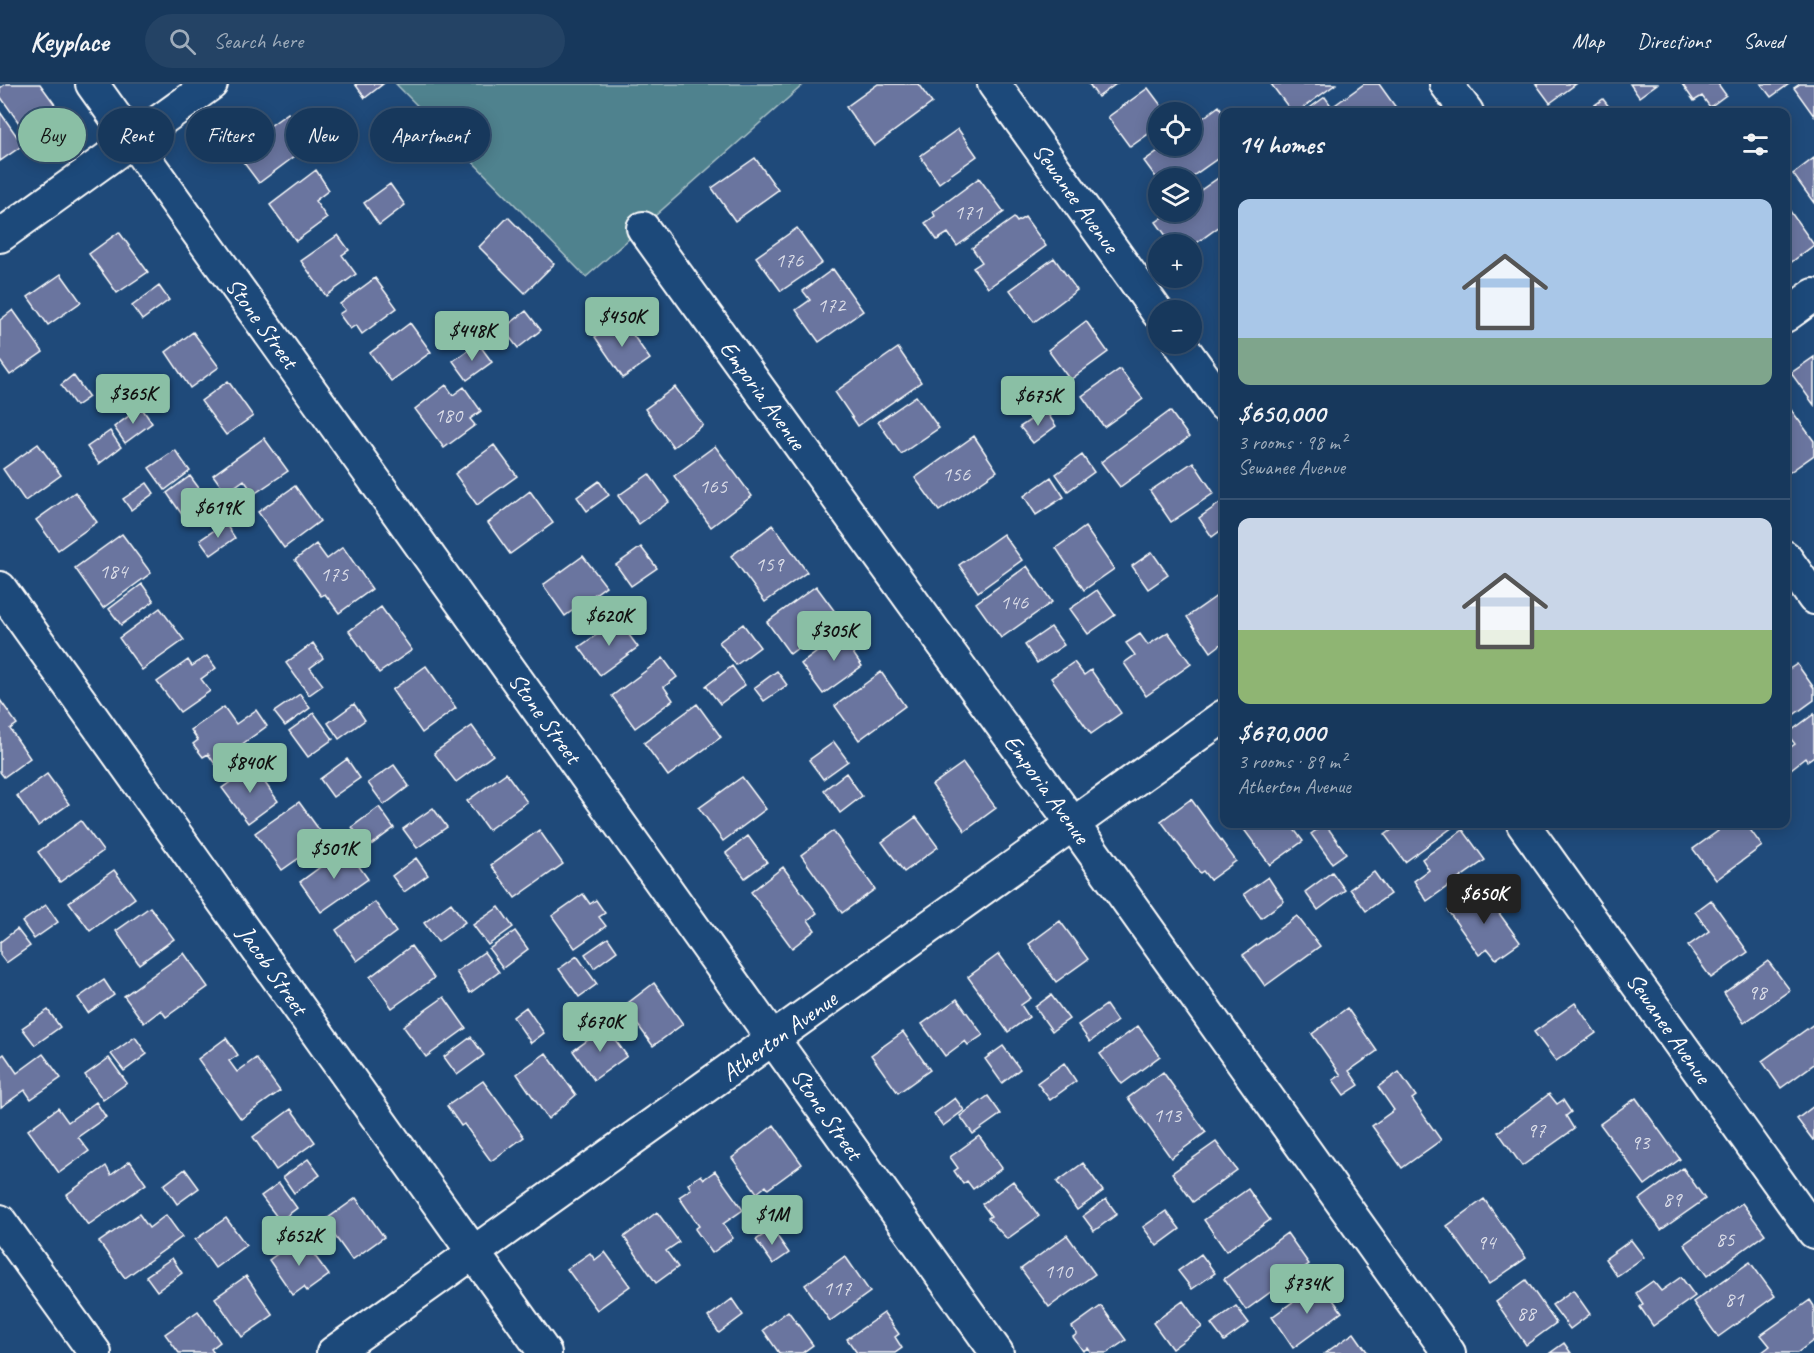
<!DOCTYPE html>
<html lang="en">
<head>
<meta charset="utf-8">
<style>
  :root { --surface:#17385c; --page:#244365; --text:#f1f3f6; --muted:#9eacbb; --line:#365272; --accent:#8abfa5 }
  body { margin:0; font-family:Caveat,sans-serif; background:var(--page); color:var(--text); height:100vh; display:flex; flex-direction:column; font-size:22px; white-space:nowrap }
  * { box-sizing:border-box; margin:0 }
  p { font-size:20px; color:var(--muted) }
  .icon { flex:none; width:33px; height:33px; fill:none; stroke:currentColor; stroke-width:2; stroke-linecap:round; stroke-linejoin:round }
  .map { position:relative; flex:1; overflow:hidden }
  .side { position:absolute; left:1220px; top:24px; width:570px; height:720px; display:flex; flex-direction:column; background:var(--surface); border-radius:12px; box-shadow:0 3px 15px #0003,0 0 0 2px var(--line) }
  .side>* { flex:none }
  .guide { position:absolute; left:18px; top:24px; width:570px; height:54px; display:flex; gap:12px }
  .controls { position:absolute; left:1148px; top:18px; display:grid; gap:12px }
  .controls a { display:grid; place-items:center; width:54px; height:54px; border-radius:50%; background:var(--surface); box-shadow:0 3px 15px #0003,0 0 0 2px var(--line); font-size:30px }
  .price { position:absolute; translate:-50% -51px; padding:0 14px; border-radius:6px; background:var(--accent); color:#111; font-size:20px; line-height:39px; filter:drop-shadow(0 2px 3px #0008) }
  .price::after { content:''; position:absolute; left:50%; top:36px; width:18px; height:14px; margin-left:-9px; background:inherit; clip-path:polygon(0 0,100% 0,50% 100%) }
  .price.active { background:#222; color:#fff }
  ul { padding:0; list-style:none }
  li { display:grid; align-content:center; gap:12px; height:318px; padding:0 18px }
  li+li { border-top:2px solid var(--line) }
  li span { display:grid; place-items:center; height:186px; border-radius:12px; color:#555 }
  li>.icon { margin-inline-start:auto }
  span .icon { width:108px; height:108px; fill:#fffc; stroke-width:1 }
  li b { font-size:26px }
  h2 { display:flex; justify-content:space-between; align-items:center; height:72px; padding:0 18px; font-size:26px }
  .tag { padding:0 21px; border-radius:27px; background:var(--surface); box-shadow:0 3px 15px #0003,0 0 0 2px var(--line); font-size:21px; line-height:54px }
  .tag.active { background:var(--accent); color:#111 }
  header { display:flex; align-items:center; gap:36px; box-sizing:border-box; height:84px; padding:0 30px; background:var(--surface); border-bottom:2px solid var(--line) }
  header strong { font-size:28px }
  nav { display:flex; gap:33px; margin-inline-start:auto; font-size:21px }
  .search { width:420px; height:54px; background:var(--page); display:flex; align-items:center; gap:15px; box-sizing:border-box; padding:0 21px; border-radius:33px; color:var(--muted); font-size:22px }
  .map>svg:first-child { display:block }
  .green { fill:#50828e; stroke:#a8c0c6; stroke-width:1.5 }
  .building { fill:#6b759f; stroke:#fff; stroke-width:1.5 }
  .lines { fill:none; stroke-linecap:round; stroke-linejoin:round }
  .minor-casing { stroke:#fff; stroke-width:36 }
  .minor { stroke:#1f4a7a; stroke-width:32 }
  .labels { text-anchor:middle; stroke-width:5; stroke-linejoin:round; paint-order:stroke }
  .number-label { font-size:21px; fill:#dadce7 }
  .street-label { font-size:24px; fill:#fff; stroke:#1f4a7a }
</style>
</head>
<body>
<header>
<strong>Keyplace</strong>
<div class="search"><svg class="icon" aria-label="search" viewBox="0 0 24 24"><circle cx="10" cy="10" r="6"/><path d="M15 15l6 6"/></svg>Search here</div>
<nav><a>Map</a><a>Directions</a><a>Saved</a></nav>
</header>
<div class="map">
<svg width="1814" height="1269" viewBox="0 0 1814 1269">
  <rect width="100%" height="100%" fill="#1f4a7a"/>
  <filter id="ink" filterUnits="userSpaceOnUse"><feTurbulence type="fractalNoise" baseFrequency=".0167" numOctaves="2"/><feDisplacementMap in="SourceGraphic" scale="12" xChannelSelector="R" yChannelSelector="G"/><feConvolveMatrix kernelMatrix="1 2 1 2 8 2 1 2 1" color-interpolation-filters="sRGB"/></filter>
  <g filter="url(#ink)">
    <path class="green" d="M396 0H804L586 193Z"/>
    <path class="building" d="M6 0H40L64 33 31 56 0 12V4Z
      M355 0H383L365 14Z
      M878 0H918L932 19 874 62 846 23Z
      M1089 0H1116L1098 13Z
      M1271 0H1336L1297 28H1292Z
      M1364 0H1379L1397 25 1392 28H1304L1325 13 1332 23Z
      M1536 0H1576L1550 19Z
      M1630 0H1657L1639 13Z
      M1682 0H1718L1726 11 1710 23 1702 12 1694 17Z
      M1761 0H1789L1771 13Z
      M1800 0H1814V32L1794 4Z
      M1148 4 1166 28H1158V43L1130 63 1108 33Z
      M1603 15 1613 28H1585Z
      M1219 22 1224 30V70L1190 94 1158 96 1144 77 1165 62H1191V43Z
      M0 28 23 61 0 77Z
      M288 29 311 60 259 99 235 67Z
      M958 45 977 72 939 99 920 72Z
      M755 74 778 106 735 137 712 104Z
      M1814 74V119L1793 90Z
      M316 86 329 106 315 117 327 134 296 157 270 121Z
      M1224 90V139L1191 163V160H1172L1156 138 1171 128H1191V113Z
      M979 94 1004 128 957 162 948 149 937 156 925 139 935 132 933 128Z
      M390 100 405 121 379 141 364 119Z
      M1785 120 1814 161 1785 183Z
      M508 133 554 180 525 209 479 163Z
      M1025 133 1046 162 988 204 973 184 982 178 972 164 1014 134 1017 138Z
      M797 144 822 179 781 207 756 173Z
      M119 148 148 188 117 209 89 170Z
      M338 151 349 166 342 171 356 190 326 212 301 177Z
      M1054 174 1077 206 1034 238 1010 206Z
      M833 185 863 227 819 258 796 226 810 216 803 207Z
      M61 190 81 218 48 241 28 213Z
      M375 194 397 224 362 250 356 241 350 245 339 230 345 226 340 220Z
      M159 202 169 216 142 236 132 222Z
      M13 226 43 268 10 291 0 277V236Z
      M526 227 541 246 518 264 503 245Z
      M621 234 650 275 623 294 595 253Z
      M1086 237 1108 268 1070 296 1048 266Z
      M410 239 431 268 391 297 370 269Z
      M193 248 219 283 190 304 166 268Z
      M478 259 492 278 467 296 453 277Z
      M898 264 921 298 858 342 835 308Z
      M1814 273V321L1791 289Z
      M1120 285 1143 315 1104 343 1082 312Z
      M73 291 89 313 76 322 61 301Z
      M228 297 253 332 226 351 201 317Z
      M446 301 453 311 464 303 481 327 470 335 475 341 444 364 415 325Z
      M675 303 703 341 673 363 645 325Z
      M916 312 939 344 901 370 878 338Z
      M141 323 152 339 125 359 114 343Z
      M1789 323 1814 357V371L1790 388 1785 380V326Z
      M1045 326 1056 342 1033 359 1020 343Z
      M1170 327 1189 353 1120 403 1101 378Z
      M110 347 121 363 99 380 87 363Z
      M974 352 997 387 939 427 915 394Z
      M264 354 288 387 254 410 244 396 226 409 213 391Z
      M38 360 61 391 25 417 3 385Z
      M494 361 517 392 477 421 455 390Z
      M715 362 752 412 711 443 674 392Z
      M175 366 190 387 165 406 149 384Z
      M1082 371 1094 388 1068 407 1056 390Z
      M1193 378 1214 409 1171 438 1150 407Z
      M649 390 669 418 639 440 618 412Z
      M190 392 207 415 183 432 167 409Z
      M1051 393 1064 413 1036 431 1024 412Z
      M599 397 609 411 587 427 577 413Z
      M147 399 154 409 131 426 123 415Z
      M295 402 320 437 284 464 258 428Z
      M530 407 553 439 510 470 488 439Z
      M75 408 97 438 58 466 36 436Z
      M1220 419 1224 425V444L1212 453 1199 434Z
      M225 439 235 454 211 471 200 456Z
      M773 441 807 488 765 518 731 472Z
      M1085 443 1114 485 1084 506 1056 464Z
      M122 450 151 489 103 524 75 484Z
      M1003 450 1022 476 978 508 959 481Z
      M316 460 327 475 343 463 372 505 339 529 325 510 321 512 295 476Z
      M641 463 657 484 631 502 616 481Z
      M1152 468 1168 491 1148 505 1132 482Z
      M583 472 606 502 565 532 543 501Z
      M1027 482 1052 518 1001 554 976 519Z
      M142 500 154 517 121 541 109 525Z
      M816 502 839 533 790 570 767 538Z
      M1097 506 1115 531 1088 550 1070 525Z
      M1224 507V558L1211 568 1187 533Z
      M381 523 412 566 379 589 349 547Z
      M160 524 184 556 142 586 119 554Z
      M618 536 638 563 600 591 579 563Z
      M743 540 760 563 736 581 719 558Z
      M1051 543 1064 561 1037 579 1025 561Z
      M848 545 861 563 853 569 862 582 823 610 801 580Z
      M1168 548 1191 580 1146 612 1124 579 1135 571 1126 559 1140 550 1148 561Z
      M313 559 323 574 310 584 323 601 309 611 286 579Z
      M207 572 216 584 201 595 210 607 180 628 157 598 188 576 192 582Z
      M663 574 677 593 664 603 673 616 635 644 612 612Z
      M1074 578 1084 591 1091 586 1121 629 1091 650 1051 594Z
      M1797 580 1814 604V616L1785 637V588Z
      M426 582 456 624 422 649 392 606Z
      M732 582 745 601 720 620 706 602Z
      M777 587 787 601 764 617 754 604Z
      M881 588 905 622 859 656 835 622Z
      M300 610 310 624 285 642 274 628Z
      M0 616 17 640 10 645 30 674 4 693 0 688Z
      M354 620 365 636 339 655 328 639Z
      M697 620 721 653 668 692 644 659Z
      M224 623 236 640 256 626 267 642 215 680 208 670 203 673 193 660 198 656 191 646Z
      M314 629 333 655 308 673 289 647Z
      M1814 630V672L1807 677 1805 674 1791 685 1785 676V667L1795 660 1787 650Z
      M472 642 493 671 456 698 434 669Z
      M834 658 848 677 823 695 809 676Z
      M347 675 360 694 333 713 320 695Z
      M963 679 996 724 965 747 932 701Z
      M394 681 409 702 384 721 368 699Z
      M253 682 278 717 248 739 222 704Z
      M506 689 527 718 488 746 467 717Z
      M846 689 862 712 840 729 824 706Z
      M47 690 69 720 38 742 17 712Z
      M742 693 766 725 723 757 699 724Z
      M1191 715 1236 777 1210 796 1203 787 1200 789 1161 737Z
      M299 718 326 755 282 786 255 749Z
      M379 723 394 744 367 764 352 743Z
      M433 724 447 743 417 764 403 745Z
      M916 733 938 763 904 788 882 758Z
      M81 737 103 767 60 798 38 768Z
      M1240 740H1290L1303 757 1270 781Z
      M1325 740 1346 769 1332 779 1311 750Z
      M1400 740H1457L1405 778 1385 751Z
      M1712 740H1746L1762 762 1716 796 1693 765 1718 747Z
      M539 746 563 780 515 814 491 781Z
      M1463 746 1485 776 1427 817 1414 797 1429 786 1422 775Z
      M833 747 875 805 842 829 801 771Z
      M748 752 767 778 745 794 726 769Z
      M346 764 368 795 321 828 300 798Z
      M416 774 428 791 404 808 392 792Z
      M783 783 817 829 808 836 815 846 792 864 751 808Z
      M114 786 135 814 90 847 69 818Z
      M1332 788 1345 806 1318 826 1305 808Z
      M1374 788 1390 810 1366 827 1350 805Z
      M1268 793 1284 817 1261 834 1244 810Z
      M1480 803 1520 858 1496 875 1488 865 1479 871 1448 827Z
      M583 810 590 820 596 816 605 829 599 833 606 842 575 864 552 832Z
      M1711 816 1748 868 1711 894 1688 862 1709 847 1695 828Z
      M375 818 396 848 357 877 336 846Z
      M451 819 465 838 438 858 424 839Z
      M46 821 58 838 34 855 22 838Z
      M150 823 174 855 139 880 116 847Z
      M499 823 513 843 488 861 473 841Z
      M1297 832 1320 862 1265 902 1243 871Z
      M1060 837 1088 875 1056 898 1029 860Z
      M17 845 30 862 6 879 0 871V858Z
      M515 847 528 865 503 884 489 865Z
      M608 854 617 867 594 884 585 870Z
      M411 862 434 894 392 924 370 893Z
      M484 868 499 888 470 909 456 888Z
      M184 869 208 903 166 933 161 926 144 939 124 912Z
      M999 870 1031 914 1021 921 1029 933 1008 948 968 893Z
      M577 872 597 900 579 913 559 885Z
      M1768 877 1790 906 1744 939 1724 909Z
      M104 896 114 911 88 929 78 914Z
      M654 899 683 940 653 962 624 922Z
      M1051 911 1069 935 1052 947 1035 923Z
      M444 913 466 944 426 973 403 942Z
      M957 915 983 951 968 961 965 957 945 972 922 940Z
      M1575 919 1596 949 1556 977 1534 948Z
      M1106 921 1117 937 1090 958 1078 941Z
      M526 923 544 949 531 959 513 933Z
      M1347 924 1377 967 1349 987 1359 1001 1344 1011 1333 996 1341 991 1312 950Z
      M48 926 60 943 35 961 22 944Z
      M1814 940V980L1781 1004 1762 977Z
      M1138 942 1160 972 1122 1000 1100 970Z
      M606 943 627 972 594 996 573 967Z
      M903 948 930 986 898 1009 871 971Z
      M135 953 147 970 124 987 111 970Z
      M471 953 484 971 457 991 444 973Z
      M226 954 238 971 229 977 237 988 256 974 280 1007 241 1035 198 975Z
      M1003 962 1020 985 1002 999 985 975Z
      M546 969 576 1011 548 1035 517 990Z
      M4 970 17 989 43 970 61 994 31 1015 25 1006 1 1023 0 973Z
      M109 974 127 999 103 1016 85 991Z
      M1064 979 1076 997 1050 1016 1037 999Z
      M1163 988 1206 1048 1171 1074 1128 1014Z
      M1399 988 1416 1012 1412 1015 1441 1056 1402 1084 1372 1042 1394 1026 1378 1003Z
      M483 997 524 1053 491 1077 464 1040 461 1042 447 1022Z
      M1549 1010 1557 1020 1563 1016 1571 1028 1566 1032 1574 1045 1522 1082 1498 1048Z
      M988 1012 1001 1030 973 1050 960 1032Z
      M955 1014 964 1026 943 1042 934 1030Z
      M1636 1014 1680 1075 1645 1101 1600 1040Z
      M96 1018 106 1033 78 1053 89 1067 59 1089 28 1046 58 1024 68 1038Z
      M1814 1022V1055L1813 1056 1797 1035Z
      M291 1025 315 1058 276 1086 253 1053Z
      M774 1041 802 1080 768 1105 766 1102 757 1109 732 1074Z
      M979 1052 1002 1084 973 1105 967 1097 963 1100 954 1087 958 1084 950 1073Z
      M1216 1058 1237 1086 1193 1118 1172 1089Z
      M308 1075 320 1091 294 1109 283 1093Z
      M130 1077 146 1100 88 1141 66 1111 106 1082 111 1091Z
      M1083 1079 1103 1107 1077 1126 1057 1098Z
      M1683 1084 1705 1115 1661 1146 1639 1116Z
      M185 1085 199 1104 177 1120 164 1101Z
      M715 1087 743 1126 723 1140 733 1154 712 1169 695 1145 699 1142 679 1113 691 1105 688 1100 701 1091 704 1095Z
      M1013 1097 1039 1132 1007 1155 988 1134 991 1132 982 1120Z
      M279 1099 297 1124 280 1137 261 1112Z
      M1248 1105 1270 1136 1226 1167 1204 1136Z
      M356 1114 384 1153 352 1176 324 1137Z
      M1106 1115 1117 1130 1094 1147 1083 1132Z
      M1484 1115 1526 1174 1489 1200 1447 1142Z
      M1742 1119 1765 1150 1707 1192 1684 1160Z
      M1166 1127 1180 1145 1157 1162 1143 1143Z
      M657 1128 679 1158 666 1167 678 1183 656 1199 624 1153Z
      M139 1130 149 1144 166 1131 182 1153 125 1194 99 1158Z
      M226 1134 246 1161 215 1184 195 1156Z
      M772 1145 789 1169 773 1180 756 1156Z
      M1287 1149 1309 1180 1246 1226 1224 1195Z
      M1067 1151 1095 1190 1049 1223 1021 1185Z
      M301 1153 329 1191 307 1207 304 1203 293 1211 269 1176Z
      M1631 1156 1644 1173 1617 1192 1605 1175Z
      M605 1168 630 1202 597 1226 567 1185 590 1169 595 1176Z
      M1201 1170 1215 1189 1192 1205 1178 1187Z
      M845 1172 870 1208 830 1237 805 1201Z
      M172 1174 182 1189 157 1207 146 1192Z
      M1750 1178 1775 1212 1718 1253 1693 1218Z
      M246 1192 273 1231 242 1253 215 1214Z
      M1681 1193 1695 1212 1653 1242 1640 1223 1643 1220 1636 1209 1653 1197 1661 1207Z
      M1526 1196 1556 1239 1526 1261 1496 1218Z
      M1320 1198 1342 1228 1293 1264 1272 1233Z
      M1573 1206 1590 1230 1570 1245 1552 1221Z
      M732 1215 743 1231 719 1249 708 1233Z
      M1810 1216 1814 1222V1256L1797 1269H1761L1770 1262 1761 1251Z
      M1183 1217 1202 1243 1172 1265 1153 1239Z
      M1101 1222 1126 1256 1107 1269H1091L1088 1264 1083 1267 1073 1253 1077 1250 1072 1243Z
      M1236 1222 1249 1239 1224 1257 1211 1240Z
      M198 1227 220 1258 211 1265 214 1269H179L165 1250Z
      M788 1227 813 1261 802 1269H779L763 1246Z
      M884 1229 899 1250 895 1253 902 1264 895 1269H857L847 1255Z
      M1354 1249 1368 1269H1325Z
      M1564 1259 1571 1269H1550Z"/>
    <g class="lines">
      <defs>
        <path id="minor" d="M92 0 997 1269
          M994 0 1158 229
          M1446 0 1467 28
          M643 144 1073 740 1449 1269
          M0 152 211 0
          M1785 232 1814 211
          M1180 260 1224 321
          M1785 473 1814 514
          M0 504 545 1269
          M1523 740 1814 1148
          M0 1137 95 1269
          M333 1269 1224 632"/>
      </defs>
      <use href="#minor" class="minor-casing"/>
      <use href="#minor" class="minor"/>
    </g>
  </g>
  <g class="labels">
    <g class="number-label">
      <text x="968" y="135">171</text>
      <text x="789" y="183">176</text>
      <text x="831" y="228">172</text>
      <text x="448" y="338">180</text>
      <text x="956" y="397">156</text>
      <text x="713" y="409">165</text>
      <text x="769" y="487">159</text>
      <text x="113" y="494">184</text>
      <text x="334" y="497">175</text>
      <text x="1014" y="525">146</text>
      <text x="1757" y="915">98</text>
      <text x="1167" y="1038">113</text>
      <text x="1536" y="1053">97</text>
      <text x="1640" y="1065">93</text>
      <text x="1672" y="1122">89</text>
      <text x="1725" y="1162">85</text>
      <text x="1486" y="1165">94</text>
      <text x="1058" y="1194">110</text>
      <text x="837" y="1211">117</text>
      <text x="1734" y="1222">81</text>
      <text x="1526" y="1236">88</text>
    </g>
    <g class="street-label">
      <text transform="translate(1076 114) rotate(54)" y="8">Sewanee Avenue</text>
      <text transform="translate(262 239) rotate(54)" y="8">Stone Street</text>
      <text transform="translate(763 311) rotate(54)" y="8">Emporia Avenue</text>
      <text transform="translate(545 634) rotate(54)" y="8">Stone Street</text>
      <text transform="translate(1047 705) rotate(54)" y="8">Emporia Avenue</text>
      <text transform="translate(273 886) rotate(55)" y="8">Jacob Street</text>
      <text transform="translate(1669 944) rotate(55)" y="8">Sewanee Avenue</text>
      <text transform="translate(779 952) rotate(-36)" y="8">Atherton Avenue</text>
      <text transform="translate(827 1030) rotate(55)" y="8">Stone Street</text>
    </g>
  </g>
</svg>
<div class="controls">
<a><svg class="icon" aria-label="locate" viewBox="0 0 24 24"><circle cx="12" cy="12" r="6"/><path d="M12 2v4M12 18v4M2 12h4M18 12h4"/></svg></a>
<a><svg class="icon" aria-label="layers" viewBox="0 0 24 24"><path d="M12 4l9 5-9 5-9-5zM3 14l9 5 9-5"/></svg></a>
<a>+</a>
<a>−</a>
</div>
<b class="price" style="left:622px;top:264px">$450K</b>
<b class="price" style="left:472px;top:278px">$448K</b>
<b class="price" style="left:133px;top:341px">$365K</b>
<b class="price" style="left:1038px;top:343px">$675K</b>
<b class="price" style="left:218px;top:455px">$619K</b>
<b class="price" style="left:609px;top:563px">$620K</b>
<b class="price" style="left:834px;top:578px">$305K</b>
<b class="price" style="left:250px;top:710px">$840K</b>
<b class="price" style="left:334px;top:796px">$501K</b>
<b class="price active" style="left:1484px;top:841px">$650K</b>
<b class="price" style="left:600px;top:969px">$670K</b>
<b class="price" style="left:772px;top:1162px">$1M</b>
<b class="price" style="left:299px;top:1183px">$652K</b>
<b class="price" style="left:1307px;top:1231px">$734K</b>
<div class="guide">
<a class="tag active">Buy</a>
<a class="tag">Rent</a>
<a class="tag">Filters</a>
<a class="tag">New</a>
<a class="tag">Apartment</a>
</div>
<section class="side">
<h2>14 homes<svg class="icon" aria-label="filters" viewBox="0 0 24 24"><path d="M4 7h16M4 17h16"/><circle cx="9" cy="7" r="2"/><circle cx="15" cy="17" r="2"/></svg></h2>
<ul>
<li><span style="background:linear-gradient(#a9c7e8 75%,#7fa58c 0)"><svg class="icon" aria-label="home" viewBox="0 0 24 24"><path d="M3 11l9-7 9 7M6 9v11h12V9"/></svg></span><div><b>$650,000</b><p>3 rooms · 98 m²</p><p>Sewanee Avenue</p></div></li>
<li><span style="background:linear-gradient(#c9d6e8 60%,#8fb573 0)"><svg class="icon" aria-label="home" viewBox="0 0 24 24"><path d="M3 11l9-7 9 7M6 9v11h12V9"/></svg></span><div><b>$670,000</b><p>3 rooms · 89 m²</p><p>Atherton Avenue</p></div></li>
</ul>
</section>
</div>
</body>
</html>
